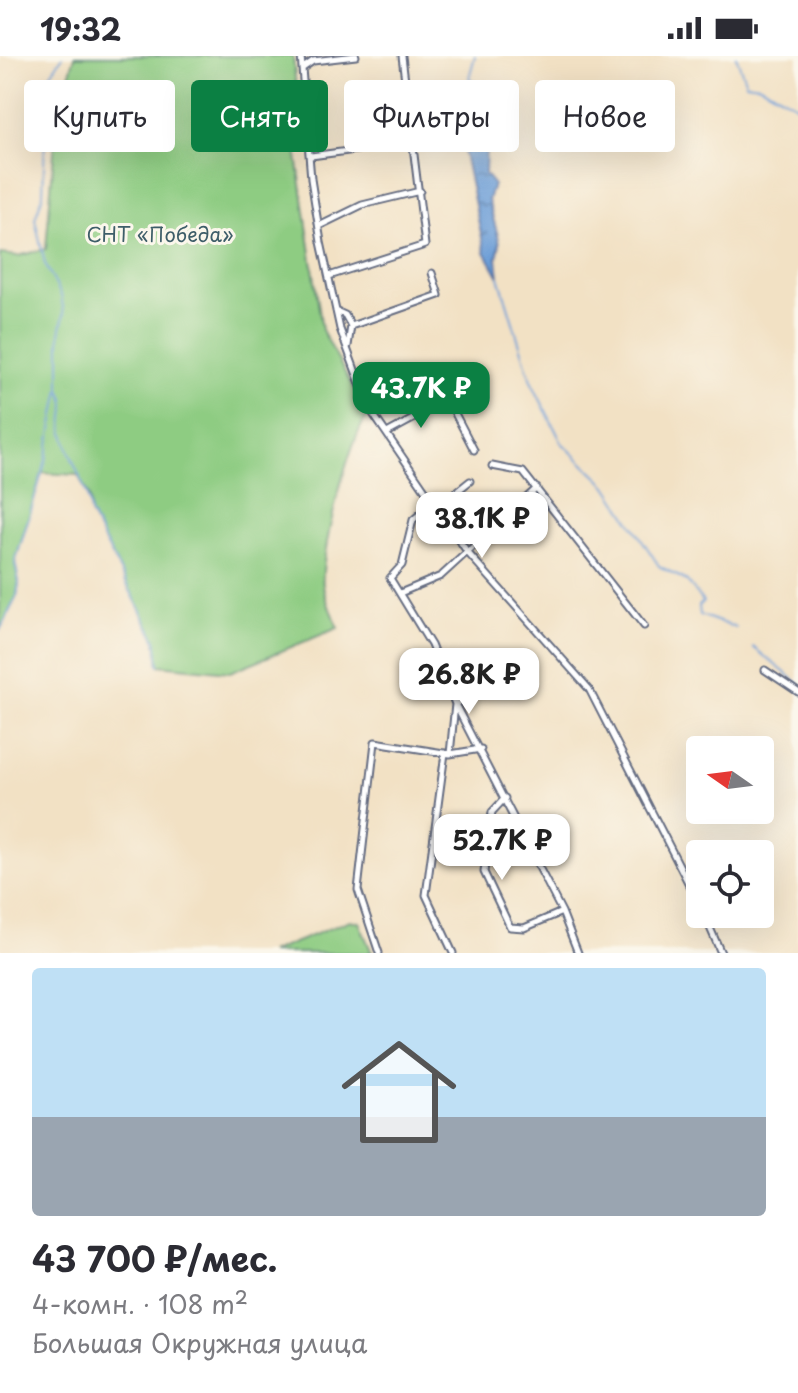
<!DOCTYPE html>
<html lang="ru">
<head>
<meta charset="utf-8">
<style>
  :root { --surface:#fff; --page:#f7f7f7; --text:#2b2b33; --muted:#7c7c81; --accent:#0b8043 }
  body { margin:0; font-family:"Playpen Sans",sans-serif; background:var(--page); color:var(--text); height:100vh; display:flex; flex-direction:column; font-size:30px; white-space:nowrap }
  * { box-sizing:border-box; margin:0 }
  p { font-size:26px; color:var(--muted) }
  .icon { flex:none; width:44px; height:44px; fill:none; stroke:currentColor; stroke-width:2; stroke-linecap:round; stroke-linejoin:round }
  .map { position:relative; height:897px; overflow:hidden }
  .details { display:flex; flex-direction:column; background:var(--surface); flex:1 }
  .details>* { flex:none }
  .hud { position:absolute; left:24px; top:24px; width:750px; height:72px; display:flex; gap:16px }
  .needle { width:52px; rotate:284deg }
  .buttons { position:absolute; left:686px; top:680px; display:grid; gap:16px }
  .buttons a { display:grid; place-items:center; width:88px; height:88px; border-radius:8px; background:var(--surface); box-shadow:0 8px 32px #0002; font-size:40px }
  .price { position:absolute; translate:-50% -68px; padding:0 18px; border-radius:16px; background:#fff; color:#222; font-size:26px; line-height:52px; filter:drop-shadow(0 2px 4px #0008) }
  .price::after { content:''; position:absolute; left:50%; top:48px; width:24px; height:18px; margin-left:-12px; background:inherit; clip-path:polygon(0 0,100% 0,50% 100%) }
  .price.selected { background:var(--accent); color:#fff }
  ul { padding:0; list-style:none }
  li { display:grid; align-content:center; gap:16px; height:424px; padding:0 32px }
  li span { display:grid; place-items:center; height:248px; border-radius:8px; color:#555 }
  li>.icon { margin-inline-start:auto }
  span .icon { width:144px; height:144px; fill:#fffc; stroke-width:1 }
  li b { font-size:34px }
  .chip { padding:0 28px; border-radius:8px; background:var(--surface); box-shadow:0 8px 32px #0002; font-size:28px; line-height:72px }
  .chip.selected { background:var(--accent); color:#fff }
  .status { display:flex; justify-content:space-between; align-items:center; height:56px; padding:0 40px; background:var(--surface); direction:ltr }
  .status svg { height:22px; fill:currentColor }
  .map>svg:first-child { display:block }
  .garden { fill:#8ecc82; stroke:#547e70; stroke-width:2 }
  .water { fill:url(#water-ripples); stroke:#44669a; stroke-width:2 }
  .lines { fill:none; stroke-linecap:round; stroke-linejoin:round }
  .stream { stroke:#6d9ed7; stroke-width:2 }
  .minor-casing { stroke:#666d82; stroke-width:9 }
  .minor { stroke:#fff; stroke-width:5 }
  .labels { text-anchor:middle; stroke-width:6; stroke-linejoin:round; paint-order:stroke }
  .park-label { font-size:20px; fill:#3e5e69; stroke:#fbf7ec }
</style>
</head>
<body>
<div class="status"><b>19:32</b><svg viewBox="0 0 49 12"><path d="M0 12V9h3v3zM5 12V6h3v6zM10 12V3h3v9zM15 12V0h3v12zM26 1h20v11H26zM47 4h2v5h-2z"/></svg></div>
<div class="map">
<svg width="798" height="897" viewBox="0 0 798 897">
  <defs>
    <pattern id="water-ripples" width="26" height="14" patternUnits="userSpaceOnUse" patternTransform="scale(2)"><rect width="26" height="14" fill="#6d9ed7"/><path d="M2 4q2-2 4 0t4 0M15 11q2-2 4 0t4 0" fill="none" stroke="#5981b2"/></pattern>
  </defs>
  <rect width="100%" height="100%" fill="#fbf7ec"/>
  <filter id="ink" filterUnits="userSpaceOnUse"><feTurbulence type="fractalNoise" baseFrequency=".0125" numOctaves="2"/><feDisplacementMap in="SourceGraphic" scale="16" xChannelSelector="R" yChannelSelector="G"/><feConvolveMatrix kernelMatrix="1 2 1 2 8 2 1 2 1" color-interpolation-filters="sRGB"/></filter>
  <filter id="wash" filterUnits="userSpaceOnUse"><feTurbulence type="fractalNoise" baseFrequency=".006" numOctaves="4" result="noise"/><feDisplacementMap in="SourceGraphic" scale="32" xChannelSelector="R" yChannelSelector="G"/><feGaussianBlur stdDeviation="1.8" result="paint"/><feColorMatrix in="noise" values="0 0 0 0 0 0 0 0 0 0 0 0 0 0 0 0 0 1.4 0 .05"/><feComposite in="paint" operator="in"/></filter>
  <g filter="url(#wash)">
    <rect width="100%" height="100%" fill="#f2e1c4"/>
    <path class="garden" d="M75 0H293L300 77 295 78V86L322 274 357 339 359 353 367 361C349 383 319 501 323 530 325 544 333 559 338 572L230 616 159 609 156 584 90 457 89 441 78 419 42 417 15 507 19 526 17 540 0 574V198L18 200 46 193 57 60Z
      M350 864 359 866 372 897H269Z"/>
    <path class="water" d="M478 86 486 89 485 118 493 128 488 144 500 187 497 202 499 221 485 196 463 93 465 88Z"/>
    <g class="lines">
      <path class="stream" d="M475 0 469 22 475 26C465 51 467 62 478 86
        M736 0 746 27 760 29 798 50
        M499 221 531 325 562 387 607 430 659 510 687 525 703 546 699 550 700 559 736 572
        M60 334C70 349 61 360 64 377 69 405 88 429 90 457L156 584 159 609
        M0 574 17 540 19 526 15 507 46 404 60 333V277L64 258 61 239 45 208 35 163 43 138 47 23 63 0
        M753 591 798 627"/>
    </g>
  </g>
  <g filter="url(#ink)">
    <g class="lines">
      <defs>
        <path id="minor" d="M301 0 311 123 321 186 340 273 369 352 468 497 589 633 700 850
          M303 12 313 5 356 0
          M311 100 415 86
          M319 170 362 149 420 135
          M329 220 425 189 402 0
          M336 255 345 259 351 270
          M351 270 439 239 432 217
          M348 290 351 270
          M387 377 448 344 474 394
          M492 410 523 416 644 570
          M470 425 440 449 426 453 413 464 402 509 390 522 431 589 455 648 562 856 578 897
          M400 537 441 520 537 432
          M765 614 798 636
          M445 697 426 839 453 897
          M450 698 455 648 494 626
          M505 742 492 756 484 816 510 871 524 872 562 856
          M704 858 721 897
          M379 897 358 834 375 686 450 698 481 693"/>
      </defs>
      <use href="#minor" class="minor-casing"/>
      <use href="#minor" class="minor"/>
    </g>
  </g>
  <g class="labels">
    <g class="park-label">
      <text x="160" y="186">СНТ «Победа»</text>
    </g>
  </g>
</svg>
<div class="buttons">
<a><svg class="needle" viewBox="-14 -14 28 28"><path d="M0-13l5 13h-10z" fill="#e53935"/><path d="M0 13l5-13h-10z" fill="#7c7c81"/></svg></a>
<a><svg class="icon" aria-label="locate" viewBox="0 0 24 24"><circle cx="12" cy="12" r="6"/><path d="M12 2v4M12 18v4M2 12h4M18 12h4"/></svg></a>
</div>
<b class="price selected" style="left:421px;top:374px">43.7K ₽</b>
<b class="price" style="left:482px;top:504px">38.1K ₽</b>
<b class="price" style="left:469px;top:660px">26.8K ₽</b>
<b class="price" style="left:502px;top:826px">52.7K ₽</b>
<div class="hud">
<a class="chip">Купить</a>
<a class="chip selected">Снять</a>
<a class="chip">Фильтры</a>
<a class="chip">Новое</a>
</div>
</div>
<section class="details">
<ul>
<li><span style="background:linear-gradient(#bfe0f5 60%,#9aa5b1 0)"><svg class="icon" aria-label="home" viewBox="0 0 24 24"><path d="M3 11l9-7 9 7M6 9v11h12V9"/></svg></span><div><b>43 700 ₽/мес.</b><p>4-комн. · 108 m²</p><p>Большая Окружная улица</p></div></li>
</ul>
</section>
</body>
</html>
